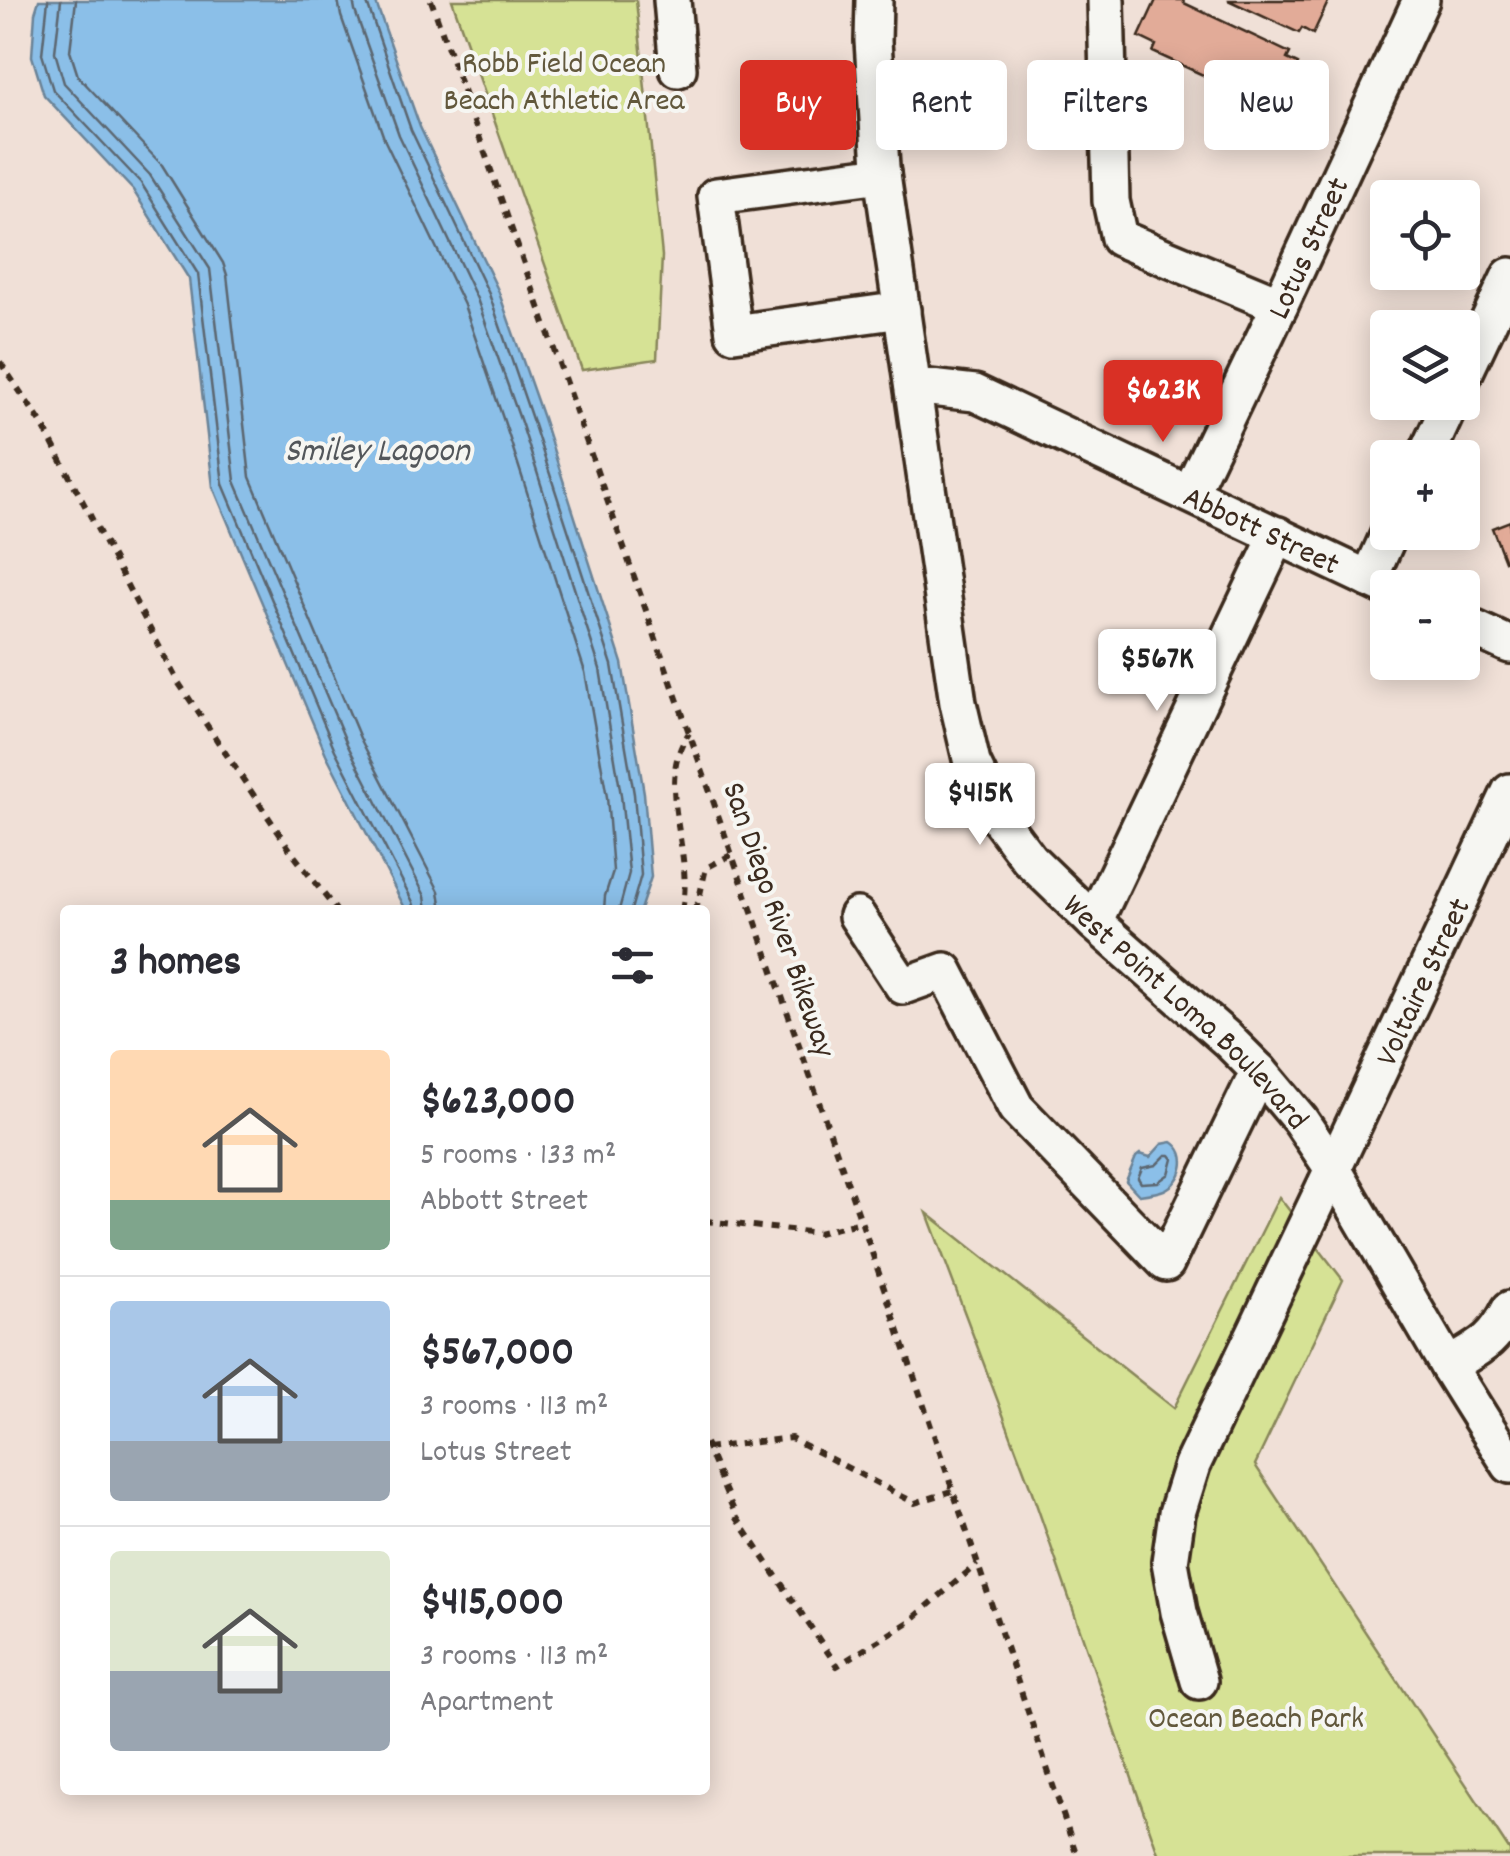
<!DOCTYPE html>
<html lang="en">
<head>
<meta charset="utf-8">
<style>
  :root { --surface:#fff; --page:#f2f2f3; --text:#2b2b33; --muted:#7c7c81; --line:#e1e1e2; --accent:#d93025 }
  body { margin:0; font-family:Dekko,sans-serif; background:var(--page); color:var(--text); height:100vh; display:flex; flex-direction:column; font-size:38px; white-space:nowrap }
  * { box-sizing:border-box; margin:0 }
  p { font-size:32px; color:var(--muted) }
  .icon { flex:none; width:55px; height:55px; fill:none; stroke:currentColor; stroke-width:2; stroke-linecap:round; stroke-linejoin:round }
  .map { position:relative; flex:1; overflow:hidden }
  .panel { position:absolute; left:60px; top:905px; width:650px; height:890px; display:flex; flex-direction:column; background:var(--surface); border-radius:10px; box-shadow:0 5px 25px #0003 }
  .panel>* { flex:none }
  .guide { position:absolute; left:740px; top:60px; width:620px; height:90px; display:flex; gap:20px }
  .fabs { position:absolute; left:1370px; top:180px; display:grid; gap:20px }
  .fabs a { display:grid; place-items:center; width:110px; height:110px; border-radius:10px; background:var(--surface); box-shadow:0 5px 25px #0003; font-size:50px }
  .price { position:absolute; translate:-50% -85px; padding:0 22px; border-radius:10px; background:#fff; color:#222; font-size:32px; line-height:65px; filter:drop-shadow(0 2px 5px #0008) }
  .price::after { content:''; position:absolute; left:50%; top:60px; width:30px; height:22px; margin-left:-15px; background:inherit; clip-path:polygon(0 0,100% 0,50% 100%) }
  .price.selected { background:var(--accent); color:#fff }
  ul { padding:0; list-style:none }
  li { display:flex; align-items:center; gap:30px; height:250px; padding:0 50px }
  li+li { border-top:2px solid var(--line) }
  li span { display:grid; place-items:center; flex:none; width:280px; height:200px; border-radius:10px; color:#555 }
  li>.icon { margin-inline-start:auto }
  span .icon { width:120px; height:120px; fill:#fffc; stroke-width:1 }
  li b { font-size:42px }
  h2 { display:flex; justify-content:space-between; align-items:center; height:120px; padding:0 50px; font-size:42px }
  .tag { padding:0 35px; border-radius:10px; background:var(--surface); box-shadow:0 5px 25px #0003; font-size:35px; line-height:90px }
  .tag.selected { background:var(--accent); color:#fff }
  .map>svg:first-child { display:block }
  .green { fill:#d6e295; stroke:#88865a; stroke-width:2.5 }
  .water { fill:#8bbfe8; stroke:#6b8397; stroke-width:2.5 }
  .lines { fill:none; stroke-linecap:round; stroke-linejoin:round }
  .shore { stroke:#5b666f; stroke-width:2.5 }
  .building { fill:#e2ab98; stroke:#3b2a1e; stroke-width:2.5 }
  .minor-casing { stroke:#3b2a1e; stroke-width:42 }
  .path { stroke:#3b2a1e; stroke-width:6; stroke-dasharray:8 8; stroke-linecap:butt }
  .minor { stroke:#f6f6f2; stroke-width:35 }
  .labels { text-anchor:middle; stroke-width:8; stroke-linejoin:round; paint-order:stroke }
  .park-label { font-size:32px; fill:#62583c; stroke:#f6f6f2 }
  .street-label { font-size:32px; fill:#3b2a1e; stroke:#f6f6f2 }
  .water-label { font-size:35px; font-style:italic; fill:#53575b; stroke:#f6f6f2 }
</style>
</head>
<body>
<div class="map">
<svg width="1510" height="1856" viewBox="0 0 1510 1856">
  <rect width="100%" height="100%" fill="#f0e0d7"/>
  <filter id="ink" filterUnits="userSpaceOnUse"><feTurbulence type="fractalNoise" baseFrequency=".01" numOctaves="2"/><feDisplacementMap in="SourceGraphic" scale="20" xChannelSelector="R" yChannelSelector="G"/><feConvolveMatrix kernelMatrix="1 2 1 2 8 2 1 2 1" color-interpolation-filters="sRGB"/></filter>
  <g filter="url(#ink)">
    <path class="green" d="M452 0H636L662 256 657 359 582 370Z
      M1279 1197 1343 1280 1255 1465 1510 1851V1856H1159L1031 1489 927 1213 1174 1408Z"/>
    <path class="water" d="M39 0H375L420 127 498 290 543 418 622 663 644 793 651 877 640 910H406L326 754 213 487 189 279 133 190 44 95 32 56 35 13Z
      M1172 1142C1191 1154 1183 1182 1164 1190 1157 1193 1147 1194 1139 1195L1126 1181 1136 1157 1140 1154 1150 1157 1162 1144Z"/>
    <g class="lines">
      <path class="shore" d="M48 0 42 54 53 90 141 183 198 274 223 484 335 750 413 902 415 910
        M61 0 55 52 64 83 150 175 210 269 235 481 347 744 425 896 427 910
        M76 0 70 51 78 76 162 165 223 263 227 275 250 477 360 738 439 891 442 910
        M338 0 341 16 385 141 464 305 507 430 585 672 607 797 613 871 605 896 604 910
        M353 0 355 11 399 135 477 299 522 425 600 669 621 795 629 873 619 910
        M366 0 411 130 489 294 533 422 612 665 634 794 641 875 631 910
        M1166 1155H1170L1173 1159 1169 1174 1158 1182 1141 1183 1138 1178 1142 1168 1156 1165Z"/>
    </g>
    <path class="building" d="M1156 0H1183L1184 3 1290 53 1287 59 1298 64 1277 109 1153 52 1156 45 1139 37Z
      M1228 0H1329L1313 34 1302 28 1299 33Z
      M1510 521V559L1505 561 1492 528Z"/>
    <g class="lines">
      <defs>
        <g id="minor">
          <path d="M672 0 678 69"/>
          <path id="s1" d="M874 0 873 41 881 167 958 703 972 763 999 819 1029 859 1094 922 1227 1039 1259 1071 1300 1120 1333 1169 1448 1366 1510 1465"/>
          <path d="M1106 0 1111 201 1119 238 1280 305"/>
          <path d="M882 174 716 196 734 333 902 310"/>
          <path d="M1462 378 1510 276"/>
          <path id="s2" d="M913 386 975 393 1388 588"/>
          <path d="M1425 458 1451 402"/>
          <path id="s3" d="M1190 493 1280 305 1421 0"/>
          <path d="M1369 579 1390 532"/>
          <path d="M1462 623 1510 645"/>
          <path d="M857 916 903 986 945 971 1016 1108 1166 1263 1259 1071"/>
          <path d="M1094 922 1278 535"/>
          <path d="M1448 1366C1479 1347 1493 1343 1510 1309"/>
          <path id="s4" d="M1199 1681 1179 1612 1170 1562 1177 1513 1192 1465 1333 1169 1510 792"/>
        </g>
      </defs>
      <use href="#minor" class="minor-casing"/>
      <path class="path" d="M431 0 867 1238 1077 1856
        M0 362 42 424 178 682 293 854 336 910
        M682 910C695 849 653 785 689 733
        M694 910 698 903 706 868 731 855
        M705 1221 818 1233 861 1222
        M705 1443 737 1518 837 1666 909 1622 977 1564
        M707 1448 791 1438 915 1503 952 1491"/>
      <use href="#minor" class="minor"/>
    </g>
  </g>
  <g class="labels">
    <g class="park-label">
      <text x="564" y="72">Robb Field Ocean<tspan x="564" dy="37">Beach Athletic Area</tspan></text>
      <text x="1256" y="1727">Ocean Beach Park</text>
    </g>
    <g class="street-label">
      <text dy="11" stroke="none"><textPath href="#s3" startOffset="272">Lotus Street</textPath></text>
      <text dy="11" stroke="none"><textPath href="#s2" startOffset="380">Abbott Street</textPath></text>
      <text transform="translate(781 919) rotate(71)" y="11">San Diego River Bikeway</text>
      <text dy="11" stroke="none"><textPath href="#s4" startOffset="758">Voltaire Street</textPath></text>
      <text dy="11" stroke="none"><textPath href="#s1" startOffset="1102">West Point Loma Boulevard</textPath></text>
    </g>
    <g class="water-label">
      <text x="377" y="460">Smiley Lagoon</text>
    </g>
  </g>
</svg>
<div class="fabs">
<a><svg class="icon" aria-label="locate" viewBox="0 0 24 24"><circle cx="12" cy="12" r="6"/><path d="M12 2v4M12 18v4M2 12h4M18 12h4"/></svg></a>
<a><svg class="icon" aria-label="layers" viewBox="0 0 24 24"><path d="M12 4l9 5-9 5-9-5zM3 14l9 5 9-5"/></svg></a>
<a>+</a>
<a>−</a>
</div>
<b class="price selected" style="left:1163px;top:445px">$623K</b>
<b class="price" style="left:1157px;top:714px">$567K</b>
<b class="price" style="left:980px;top:848px">$415K</b>
<div class="guide">
<a class="tag selected">Buy</a>
<a class="tag">Rent</a>
<a class="tag">Filters</a>
<a class="tag">New</a>
</div>
<section class="panel">
<h2>3 homes<svg class="icon" aria-label="filters" viewBox="0 0 24 24"><path d="M4 7h16M4 17h16"/><circle cx="9" cy="7" r="2"/><circle cx="15" cy="17" r="2"/></svg></h2>
<ul>
<li><span style="background:linear-gradient(#ffd9b3 75%,#7fa58c 0)"><svg class="icon" aria-label="home" viewBox="0 0 24 24"><path d="M3 11l9-7 9 7M6 9v11h12V9"/></svg></span><div><b>$623,000</b><p>5 rooms · 133 m²</p><p>Abbott Street</p></div></li>
<li><span style="background:linear-gradient(#a9c7e8 70%,#9aa5b1 0)"><svg class="icon" aria-label="home" viewBox="0 0 24 24"><path d="M3 11l9-7 9 7M6 9v11h12V9"/></svg></span><div><b>$567,000</b><p>3 rooms · 113 m²</p><p>Lotus Street</p></div></li>
<li><span style="background:linear-gradient(#dfe7d0 60%,#9aa5b1 0)"><svg class="icon" aria-label="home" viewBox="0 0 24 24"><path d="M3 11l9-7 9 7M6 9v11h12V9"/></svg></span><div><b>$415,000</b><p>3 rooms · 113 m²</p><p>Apartment</p></div></li>
</ul>
</section>
</div>
</body>
</html>
